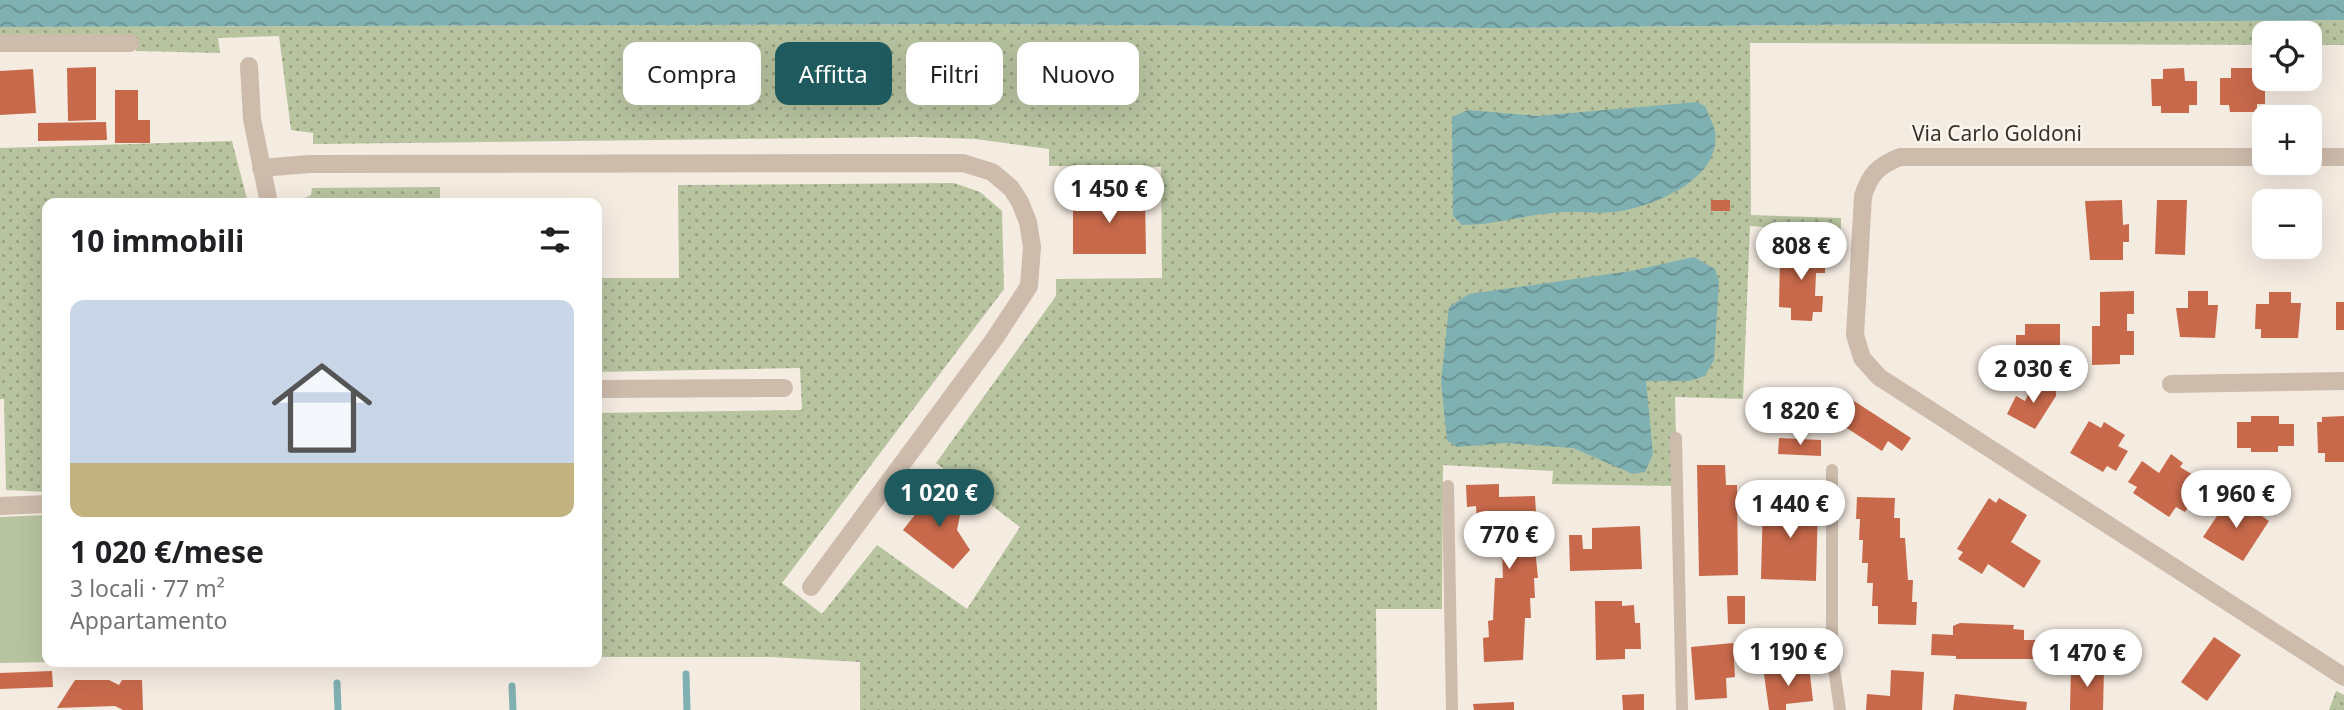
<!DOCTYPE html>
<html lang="it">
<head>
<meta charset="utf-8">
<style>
  :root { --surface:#fff; --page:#f6f6f6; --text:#202124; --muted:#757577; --accent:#1f5a5e }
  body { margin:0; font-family:"Noto Sans",sans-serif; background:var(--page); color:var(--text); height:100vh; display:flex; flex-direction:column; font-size:26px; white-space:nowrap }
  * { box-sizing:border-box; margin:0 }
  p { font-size:23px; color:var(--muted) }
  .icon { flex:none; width:38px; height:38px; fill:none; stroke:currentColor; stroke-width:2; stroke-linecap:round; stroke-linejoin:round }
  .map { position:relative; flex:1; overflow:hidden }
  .panel { position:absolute; left:42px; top:198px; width:560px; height:469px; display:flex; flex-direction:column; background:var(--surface); border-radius:14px; box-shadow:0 7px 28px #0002 }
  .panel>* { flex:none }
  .banner { position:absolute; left:623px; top:42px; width:665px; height:63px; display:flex; gap:14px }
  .buttons { position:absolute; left:2252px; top:21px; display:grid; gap:14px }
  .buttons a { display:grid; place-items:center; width:70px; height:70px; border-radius:14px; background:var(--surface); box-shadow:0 7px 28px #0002; font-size:35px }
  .price { position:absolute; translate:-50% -60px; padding:0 16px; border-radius:24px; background:#fff; color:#222; font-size:23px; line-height:46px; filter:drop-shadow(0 2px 4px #0008) }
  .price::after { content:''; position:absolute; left:50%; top:42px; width:21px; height:16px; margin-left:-10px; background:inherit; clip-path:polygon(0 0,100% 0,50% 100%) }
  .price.on { background:var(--accent); color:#fff }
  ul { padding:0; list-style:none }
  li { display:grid; align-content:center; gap:14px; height:371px; padding:0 28px }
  li span { display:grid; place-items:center; height:217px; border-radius:14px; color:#555 }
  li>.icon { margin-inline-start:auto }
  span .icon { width:126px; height:126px; fill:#fffc; stroke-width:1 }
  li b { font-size:30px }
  h2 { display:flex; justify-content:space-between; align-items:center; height:84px; padding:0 28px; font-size:30px }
  .tag { padding:0 24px; border-radius:14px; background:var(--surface); box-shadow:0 7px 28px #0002; font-size:24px; line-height:63px }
  .tag.on { background:var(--accent); color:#fff }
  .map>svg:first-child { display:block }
  .grass { fill:url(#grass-dots) }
  .garden { fill:#b8c4a0 }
  .water { fill:url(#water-waves) }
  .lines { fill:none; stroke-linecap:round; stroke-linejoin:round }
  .stream { stroke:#7fb0b2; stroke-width:7 }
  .building { fill:#c8694b }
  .service { stroke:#cdbbac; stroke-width:12 }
  .minor { stroke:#cdbbac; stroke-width:18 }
  .labels { text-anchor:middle; stroke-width:5; stroke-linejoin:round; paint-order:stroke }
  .street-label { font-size:21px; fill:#3b302b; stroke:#fbf5ee }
</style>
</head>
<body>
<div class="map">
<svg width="2344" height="710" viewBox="0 0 2344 710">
  <defs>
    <pattern id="grass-dots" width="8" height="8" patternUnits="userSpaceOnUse" patternTransform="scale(1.75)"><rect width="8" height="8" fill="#b8c4a0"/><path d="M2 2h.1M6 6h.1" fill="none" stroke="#97a083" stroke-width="1.8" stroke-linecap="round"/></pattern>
    <pattern id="water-waves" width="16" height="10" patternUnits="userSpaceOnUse" patternTransform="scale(1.75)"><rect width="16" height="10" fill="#7fb0b2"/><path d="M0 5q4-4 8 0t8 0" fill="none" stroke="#699091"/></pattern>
  </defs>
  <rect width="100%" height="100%" fill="#f4ebe1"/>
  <path class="grass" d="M2344 20V45H2310V33H2264V45L1750 43 1751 215 1841 218V232L1750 226 1743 399 1675 397 1677 486 1552 484 1553 471 1443 465 1442 609H1376L1377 710H860V662L771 657H597V413L802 410 800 368 597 372V278H679L678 185 954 183 980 192 1002 211 1004 289 782 583 822 614 877 545 967 609 1020 527 936 463 1056 296V279L1162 278 1161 167 1049 166V149L975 139 917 137 313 144V133L291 130 279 36 218 38 220 53 136 51 133 37 0 36V27L971 24 1497 28Z
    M232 141 248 203H47V492L6 490 4 399H0V148Z
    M440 187V203H306L305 198 311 195 312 188Z
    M2336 691 2344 695V710H2329Z"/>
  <path class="garden" d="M47 515V662H57L0 663V517Z"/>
  <path class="water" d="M0 0H2344V20L1497 28 971 24 0 27Z
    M1697 102 1705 106C1708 114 1713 122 1715 131 1722 178 1658 204 1622 211 1599 215 1575 210 1552 213 1522 216 1492 225 1462 225L1453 216 1452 117 1468 110 1537 116Z
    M1694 257 1715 269 1719 281 1714 360 1705 376 1689 381H1646L1653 454 1645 472 1633 474 1573 448 1506 443 1457 447 1447 440 1441 382 1449 307 1469 294 1631 271Z"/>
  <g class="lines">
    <path class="stream" d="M686 674 687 710
      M337 683 338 710
      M512 686 513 710"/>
  </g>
  <path class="building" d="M96 67V120L68 121 67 68Z
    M2184 68 2185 81H2197V105H2189V113H2161V106H2152L2151 79H2163V69Z
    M2231 68H2253V80H2265V104H2257V112H2230L2229 105H2220V78H2231Z
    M33 69 36 113 0 115V71Z
    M115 90H138V120H150V143H115Z
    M106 122 107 140 38 141V123Z
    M1145 195 1146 254H1073V196Z
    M1711 200H1730V211H1711Z
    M2122 200 2123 225 2129 224V242H2123V260H2090L2085 201Z
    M2157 200H2187L2185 255 2155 254Z
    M1794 245 1816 246V252H1825V273H1816L1815 296H1823L1822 312H1813L1812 321 1791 320V308L1779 307 1780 255 1794 256Z
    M2134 291V314H2127V331H2134V355H2120V364L2092 365V326H2100V292Z
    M2188 291H2208V305H2218L2215 338 2180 337 2176 308H2188Z
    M2269 292H2291V303H2301L2298 338H2261V329H2255L2256 304H2269Z
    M2336 302H2344V330H2336Z
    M2025 324H2060V369L2016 370V335H2025Z
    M2033 384H2042L2056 390V396L2035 429 2007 414 2016 396 2025 401Z
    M1851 399 1911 438 1902 451 1888 441 1882 451 1836 421Z
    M2251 416H2279V424H2294V446H2278V452H2251V448H2237V422H2251Z
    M2344 416V462H2325V453H2318L2317 422H2322V417Z
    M2089 421 2101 428 2104 422 2125 435 2118 446 2128 451 2116 471 2107 466 2103 472 2070 453Z
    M1779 438 1821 440V456L1778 454Z
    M2171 454 2183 463 2180 467 2195 476 2192 481 2201 487 2185 512 2176 507 2169 517 2133 493 2137 487 2128 482 2142 461 2159 473Z
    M1697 465H1725L1726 485H1737L1738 575 1699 576Z
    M1499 484V497L1535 496 1537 529H1533L1538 578H1534L1535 598H1530L1531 618H1525L1523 660 1484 662 1483 638 1489 637 1488 621 1493 620 1495 578H1503L1502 552H1513V531L1510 518 1477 520 1476 506 1467 507 1466 485Z
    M935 489 961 510 957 530 970 550 953 569 903 530Z
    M1857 497 1895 498 1894 518H1900V538H1905L1908 580H1913L1912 602H1917L1916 625 1878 624V606H1872L1873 583H1867L1868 563H1862L1863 540H1859L1860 519H1856Z
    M2223 497 2253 517 2256 512 2269 521 2243 561 2203 537 2223 507 2219 504Z
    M1989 498 1996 503 1999 498 2027 515 2011 542 2041 561 2024 588 1988 564 1982 574 1958 559 1963 552 1957 549Z
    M1763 500 1818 502 1816 581 1761 579Z
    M1640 526 1642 569 1570 571 1569 535H1582L1583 549H1592V528Z
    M1727 596H1745V624H1728Z
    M1595 601H1622V606L1634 605 1635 623H1640L1641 649H1625V659L1596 660Z
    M1960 623 2014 625 2013 629 2024 630V640H2038L2037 659H1956V656L1931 655 1932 634 1953 635V626Z
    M2214 637 2241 655 2207 701 2181 682Z
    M1733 643 1735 677 1726 678 1727 698 1695 700 1691 647Z
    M2071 665 2104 670 2103 710H2070Z
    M1809 666 1813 701 1786 704V710H1769L1764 674Z
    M1891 670 1924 672 1922 710H1866L1867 694 1890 696Z
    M52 671 53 687 0 689V673Z
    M75 680H109L119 685 122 680H142L143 710H123L115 706 57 708Z
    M1644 694V710H1623L1622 695Z
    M1955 694 2027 702 2026 710H1953Z
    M1514 702V710H1474L1473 704Z"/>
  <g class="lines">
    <path class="service" d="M1676 438 1682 710
      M1832 470V654L1840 710
      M1448 486 1452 710"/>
    <path class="minor" d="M0 43H130
      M249 66 252 119 269 203
      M2264 157H1900C1878 166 1870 174 1863 196L1855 335 1862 358 1879 377 2344 677
      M2310 157H2344
      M261 168 309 164 963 163 992 172 1011 188 1020 202 1028 222 1032 247 1029 286 995 338 811 587
      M2171 384 2344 381
      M597 389 784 388
      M0 506 47 504"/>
  </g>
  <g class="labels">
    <g class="street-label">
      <text x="1997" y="141">Via Carlo Goldoni</text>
    </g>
  </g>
</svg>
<div class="buttons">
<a><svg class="icon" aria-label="locate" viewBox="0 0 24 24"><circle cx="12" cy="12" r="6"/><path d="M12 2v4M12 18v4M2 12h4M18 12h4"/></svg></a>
<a>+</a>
<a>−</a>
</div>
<b class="price" style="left:1109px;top:225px">1 450 €</b>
<b class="price" style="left:1801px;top:282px">808 €</b>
<b class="price" style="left:2033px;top:405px">2 030 €</b>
<b class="price" style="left:1800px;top:447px">1 820 €</b>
<b class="price on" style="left:939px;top:529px">1 020 €</b>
<b class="price" style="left:2236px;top:530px">1 960 €</b>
<b class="price" style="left:1790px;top:540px">1 440 €</b>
<b class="price" style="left:1509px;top:571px">770 €</b>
<b class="price" style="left:1788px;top:688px">1 190 €</b>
<b class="price" style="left:2087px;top:689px">1 470 €</b>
<div class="banner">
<a class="tag">Compra</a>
<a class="tag on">Affitta</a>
<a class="tag">Filtri</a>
<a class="tag">Nuovo</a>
</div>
<section class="panel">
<h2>10 immobili<svg class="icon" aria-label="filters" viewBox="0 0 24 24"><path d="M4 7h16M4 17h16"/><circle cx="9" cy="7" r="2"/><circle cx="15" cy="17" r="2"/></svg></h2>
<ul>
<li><span style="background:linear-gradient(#c9d6e8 75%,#c2b280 0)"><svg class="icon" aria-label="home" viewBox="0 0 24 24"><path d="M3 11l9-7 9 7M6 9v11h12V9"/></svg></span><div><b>1 020 €/mese</b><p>3 locali · 77 m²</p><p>Appartamento</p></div></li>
</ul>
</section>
</div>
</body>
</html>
